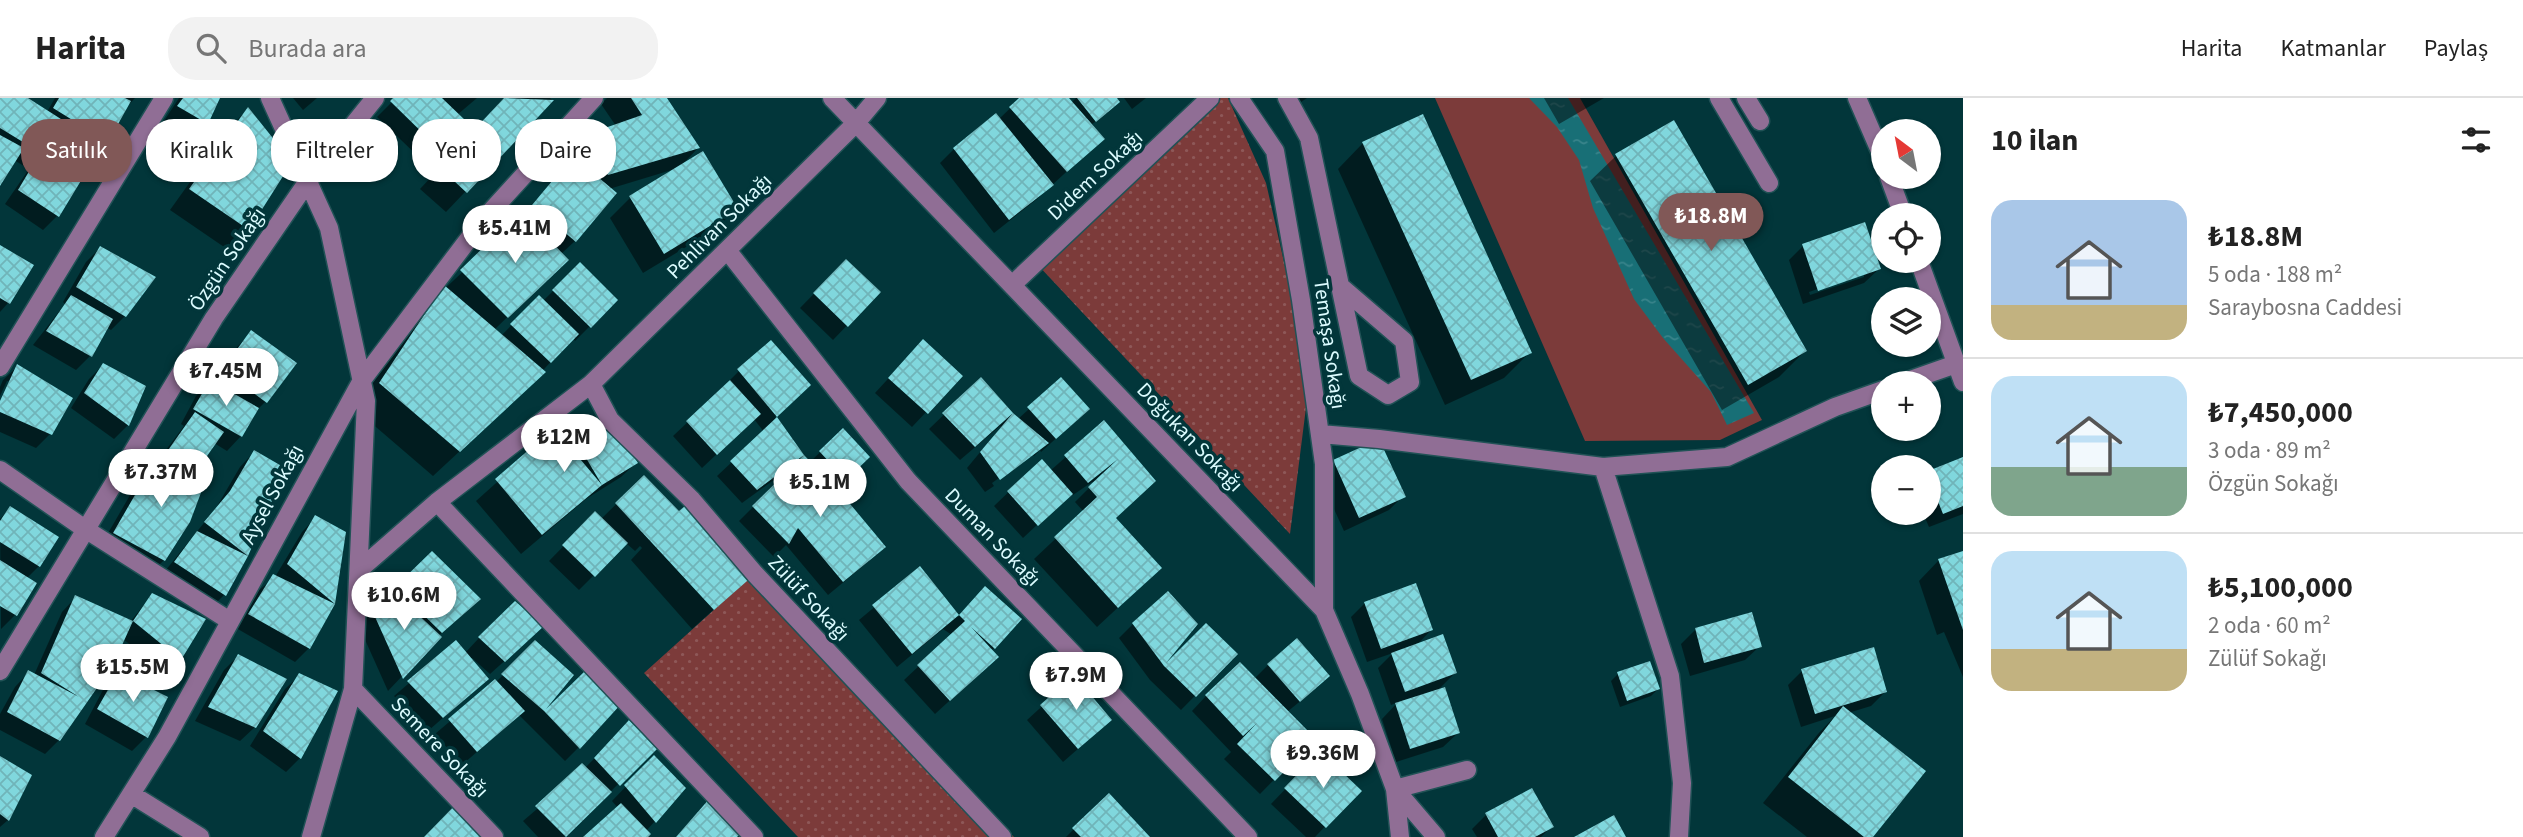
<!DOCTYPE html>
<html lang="tr">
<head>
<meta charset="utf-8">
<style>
  :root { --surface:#fff; --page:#f2f2f2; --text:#222; --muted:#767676; --line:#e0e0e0; --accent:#815857 }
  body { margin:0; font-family:"Source Sans 3",sans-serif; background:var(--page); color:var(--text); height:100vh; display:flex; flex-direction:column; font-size:26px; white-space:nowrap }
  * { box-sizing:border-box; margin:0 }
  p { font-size:23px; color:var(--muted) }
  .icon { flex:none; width:38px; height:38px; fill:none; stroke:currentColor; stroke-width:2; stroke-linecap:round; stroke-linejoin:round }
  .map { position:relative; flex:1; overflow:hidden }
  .panel { display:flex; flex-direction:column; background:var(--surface); width:560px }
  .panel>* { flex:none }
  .top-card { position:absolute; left:21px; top:21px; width:665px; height:63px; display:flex; gap:14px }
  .needle { width:46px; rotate:328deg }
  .tools { position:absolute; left:1871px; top:21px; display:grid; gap:14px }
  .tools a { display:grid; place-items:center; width:70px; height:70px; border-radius:50%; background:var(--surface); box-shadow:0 2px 5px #0004; font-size:35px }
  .price { position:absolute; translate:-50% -60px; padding:0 16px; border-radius:24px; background:#fff; color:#222; font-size:23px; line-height:46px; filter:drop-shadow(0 2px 4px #0008) }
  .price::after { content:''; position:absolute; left:50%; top:42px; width:21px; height:16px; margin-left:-10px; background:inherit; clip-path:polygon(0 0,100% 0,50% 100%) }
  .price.current { background:var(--accent); color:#fff }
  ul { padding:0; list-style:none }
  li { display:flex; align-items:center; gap:21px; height:175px; padding:0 28px }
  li+li { border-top:2px solid var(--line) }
  li span { display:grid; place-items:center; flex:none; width:196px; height:140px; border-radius:21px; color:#555 }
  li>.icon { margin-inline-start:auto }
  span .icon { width:84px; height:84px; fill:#fffc; stroke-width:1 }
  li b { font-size:30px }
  h2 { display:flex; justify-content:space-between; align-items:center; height:84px; padding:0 28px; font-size:30px }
  .tag { padding:0 24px; border-radius:28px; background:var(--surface); box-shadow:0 2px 5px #0004; font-size:24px; line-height:63px }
  .tag.current { background:var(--accent); color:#fff }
  header { display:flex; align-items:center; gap:42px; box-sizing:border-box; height:98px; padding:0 35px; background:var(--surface); border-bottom:2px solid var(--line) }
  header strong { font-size:33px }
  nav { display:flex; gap:38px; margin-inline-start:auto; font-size:24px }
  .search { width:490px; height:63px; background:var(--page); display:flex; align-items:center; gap:18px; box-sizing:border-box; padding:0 24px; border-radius:28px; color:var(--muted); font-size:26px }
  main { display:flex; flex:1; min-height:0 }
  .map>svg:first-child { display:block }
  .grass { fill:url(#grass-dots) }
  .park { fill:#7c3b3a }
  .water { fill:url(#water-ripples) }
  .shadow { fill:#0007; fill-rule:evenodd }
  .building { fill:url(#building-cross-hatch) }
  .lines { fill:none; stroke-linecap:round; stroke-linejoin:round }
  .minor-casing { stroke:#215256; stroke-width:21 }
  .minor { stroke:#906e95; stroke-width:18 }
  .labels { text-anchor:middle; stroke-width:7; stroke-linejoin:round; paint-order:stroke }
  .street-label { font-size:21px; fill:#dcfcff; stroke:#02363a }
</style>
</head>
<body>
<header>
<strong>Harita</strong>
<div class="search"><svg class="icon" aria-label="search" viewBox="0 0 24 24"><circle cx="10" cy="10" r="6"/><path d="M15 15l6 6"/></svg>Burada ara</div>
<nav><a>Harita</a><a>Katmanlar</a><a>Paylaş</a></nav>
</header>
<main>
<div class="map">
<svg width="1963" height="739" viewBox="0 0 1963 739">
  <defs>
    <pattern id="grass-dots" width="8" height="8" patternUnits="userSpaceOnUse" patternTransform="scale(1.75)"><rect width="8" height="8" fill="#7c3b3a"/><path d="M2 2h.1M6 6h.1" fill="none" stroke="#8e5858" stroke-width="1.8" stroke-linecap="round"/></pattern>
    <pattern id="water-ripples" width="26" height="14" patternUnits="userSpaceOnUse" patternTransform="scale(1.75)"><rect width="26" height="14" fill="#186f76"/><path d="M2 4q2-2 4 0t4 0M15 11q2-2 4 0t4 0" fill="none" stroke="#39848b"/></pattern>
    <pattern id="building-cross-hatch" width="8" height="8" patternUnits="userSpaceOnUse" patternTransform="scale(1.75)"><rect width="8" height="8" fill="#80d7dd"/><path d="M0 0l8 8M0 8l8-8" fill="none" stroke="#70b4b9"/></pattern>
  </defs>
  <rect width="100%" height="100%" fill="#02363a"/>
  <path class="grass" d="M1219 0H1228L1266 85 1310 278 1290 436 1036 165Z
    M757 473 1014 739H798L644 575Z"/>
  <path class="park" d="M1435 0H1580L1762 322 1720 342 1585 343Z"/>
  <path class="water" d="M1529 0H1568L1754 315 1727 327 1711 294 1663 240 1634 201 1593 110 1579 62 1557 29Z"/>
  <path class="shadow" d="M0 0H25L47 14 55 0H135L124 12 106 43 92 57 66 41 48 67 57 118 43 132 5 106 29 71 14 62 0 85Z
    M179 0H219L206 25 192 39 164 23Z
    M293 0H317L303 12Z
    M396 0H477L457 17 464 23 424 64 377 19Z
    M505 0H550L552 2 446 114 420 91Z
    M607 0H665L698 50 681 68 736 111 716 131 643 175 610 120 630 100 675 71 609 91 575 143 561 156 546 182 494 232 501 238 539 199 543 203 580 166 616 202 575 243 573 240 518 299 433 378 355 311 419 215 523 117 567 67 562 60 583 40 616 28 601 6Z
    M1021 0H1066L1071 5 1076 0H1114L1111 11 1091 27 1103 40 1037 101 994 135 940 65 954 51 999 21Z
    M1124 0H1146L1132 11Z
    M1295 0H1307L1298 6Z
    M1544 0H1604L1559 26Z
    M248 11V131L227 151 170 112 228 31Z
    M1673 25 1805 253 1779 279 1722 312 1590 83 1616 58Z
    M1363 45 1530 254 1504 280 1445 307 1338 71Z
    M1803 148 1879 171 1864 185 1803 206 1789 162ZM1864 175V179L1810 197 1809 194Z
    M0 149 31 167 8 205 0 214Z
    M100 150 125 218 111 232 106 229 90 258 76 272 33 247 65 206 63 204 86 164Z
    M846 163 879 194 833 242 800 210Z
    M252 234 266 303 255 314 241 338 227 353 214 345 190 378 164 462 150 476 100 449 144 373 158 359 160 360 184 328 181 326 196 298 211 284 238 248Z
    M909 258 960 278 912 329 875 295Z
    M103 267 144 289 128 327 114 341 71 310 89 281Z
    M18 268 50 336 36 350 0 334V307L11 283H7L0 298V289L3 282Z
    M739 273 795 301 775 319 809 365 843 332 854 373 835 391 869 463 828 497 786 447 774 459 739 423 790 372 789 371 742 405 717 378 764 334 754 321 702 370 673 338 726 288 725 287Z
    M981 281 1018 321 1061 282 1073 325 1041 354 1040 352 1034 358 1032 356 992 385 994 388 985 394 967 370 1001 329 1000 328 960 362 929 331Z
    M610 324 636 365 621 379 586 401 521 456 476 403 554 333 570 352Z
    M1104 325 1154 383 1114 421 1139 490 1097 529 1034 461 1084 414 1075 404 1094 385 1092 384 1073 397 1071 395 1023 440 994 408 1041 363 1050 373Z
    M1379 344 1403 398 1389 412 1344 433 1319 378 1334 364Z
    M254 354 264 416 246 458 224 497 210 511 161 478 216 410 240 369Z
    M1963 361V416L1929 429 1923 415H1928V375Z
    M644 379 676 413 753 476 692 531 631 462 642 450 640 448 635 453 626 445 579 492 549 463 595 416 601 421Z
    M10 410 57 440 39 468 27 480 35 485 15 517 1 531 0 421Z
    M316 419 344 435 334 505 309 550 295 564 236 530 259 492 275 479 302 434Z
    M432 455 465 515 438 538 439 539 388 593 358 526Z
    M1963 455V579L1944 534 1937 537 1919 483 1939 462Z
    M920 471 958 519 971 504 1020 522 991 553 982 573 935 616 904 582 952 537 943 531 897 569 859 522Z
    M152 497 180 561 166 575 123 541 59 642 45 656 0 632V616L15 589 29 574 34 577 62 514 76 499 130 524Z
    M1365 505 1431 532 1416 548 1455 575 1436 594 1458 635 1443 649 1396 664 1382 621 1398 604 1391 607 1378 570 1393 555 1367 564 1351 519Z
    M1751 516 1760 548 1745 562 1690 578 1681 546 1695 532Z
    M1133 526 1165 567 1236 556 1181 612 1150 582 1119 540Z
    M479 540 528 542 490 576 472 560 470 561 487 581 428 633 394 598 456 545 465 555Z
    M535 545 544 612 579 649 565 663 519 617 462 667 435 636 495 585Z
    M238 558 255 629 240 643 195 623 224 572Z
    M1268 567 1314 592 1287 614 1314 641 1260 696 1224 661 1231 654 1192 613 1206 598 1254 581Z
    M1802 573 1885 594 1871 608 1848 615 1871 739H1807L1763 705 1818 636 1835 618 1801 629 1788 587Z
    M119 576 146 639 132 653 85 626 104 590Z
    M1618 576 1658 591 1651 598 1620 609 1611 583Z
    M300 577 335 594 300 660 286 674 250 648 285 591Z
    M1073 580 1095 636 1063 664 1027 622Z
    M629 625 654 651 564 739H538L523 723 585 670Z
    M1320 655 1359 693 1315 739H1306L1271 706Z
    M654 659 684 691 646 733V739H586L618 710 612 703Z
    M0 660 30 678 8 722 0 729Z
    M1486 717 1551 729 1541 739H1477L1472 731Z
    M1074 731 1147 739H1066Z"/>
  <path class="building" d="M0 0H28L75 30 54 63 0 30Z
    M59 0H125L131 3 108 44 53 10Z
    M183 0H220L208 26 177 8Z
    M393 0H442L466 23 439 51 390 3Z
    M504 0 554 2 467 95 439 69Z
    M631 0H667L700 50 608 77 582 38 642 17Z
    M1019 0H1069L1105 41 1067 74 1009 9Z
    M1077 0H1117L1120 4 1096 24Z
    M248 9 292 64 249 132 189 91Z
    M996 15 1054 87 1009 122 953 50Z
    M1423 16 1532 255 1471 282 1362 44Z
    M1674 22 1807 253 1748 287 1615 56Z
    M0 37 24 50 0 88Z
    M703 53 738 111 664 156 629 98Z
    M573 58 617 95 576 144 532 107Z
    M37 60 82 81 59 119 18 92Z
    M521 113 569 162 508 220 460 172Z
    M1865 124 1881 171 1818 193 1802 146Z
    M0 147 34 167 10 206 0 200Z
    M100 148 156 179 126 219 76 189Z
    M846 161 881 194 848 229 813 195Z
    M580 164 618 202 591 230 552 192Z
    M444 187 546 274 460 354 379 285Z
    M71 197 113 221 92 259 46 233Z
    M539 197 579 236 551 265 510 226Z
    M251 232 297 265 267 305 222 272Z
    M923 241 963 278 928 316 888 280Z
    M771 242 811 287 777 319 737 271Z
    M103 265 146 288 129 328 84 295Z
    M17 266 73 300 52 337 0 314V303Z
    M981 279 1013 315 1049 345 1000 382 980 354 1013 315 975 349 942 315Z
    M1061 279 1090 311 1056 341 1027 309Z
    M210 282 259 310 242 339 193 311Z
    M730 282 761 316 717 357 686 323Z
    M195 314 224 334 195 375 166 355Z
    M777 319 804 357 757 392 730 363Z
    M610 322 638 365 602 387 542 437 495 381 554 330 602 387 576 343Z
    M1104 322 1156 383 1116 420 1162 470 1118 510 1054 439 1097 399 1088 389 1118 361 1088 385 1064 357Z
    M843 330 870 359 846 382 819 353Z
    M1379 341 1406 399 1359 420 1333 362Z
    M254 352 292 374 266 417 248 458 204 424 230 393Z
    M158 357 205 384 190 424 165 463 113 435Z
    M804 357 841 395 886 449 843 484 798 430 789 446 752 408Z
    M1963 359V408L1943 416 1928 378V373Z
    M1042 361 1073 396 1038 428 1007 393Z
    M644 377 679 413 692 402 755 476 714 512 615 405Z
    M10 408 59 439 40 469 0 444V423Z
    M595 413 628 445 595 479 562 447Z
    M315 417 346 434 335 506 287 466Z
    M197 433 248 458 226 498 174 464Z
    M432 453 481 501 442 535 395 489Z
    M1963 453V532L1938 461Z
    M0 462 37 485 17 518 0 508Z
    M920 468 959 517 912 556 872 507Z
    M273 476 335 506 310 551 248 516Z
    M1416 485 1433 532 1381 551 1364 504Z
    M985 488 1022 521 995 551 971 529 999 559 950 603 917 567 965 523 959 517Z
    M391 491 442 539 403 581 371 510Z
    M1168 493 1198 526 1166 565 1206 525 1238 556 1196 599 1164 568 1132 525Z
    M152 495 206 521 181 562 133 523Z
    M75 497 133 523 113 567 60 643 7 614 28 572 79 599 41 575Z
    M515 503 544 528 505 564 478 539Z
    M1752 514 1762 549 1704 565 1695 530Z
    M1443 536 1457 575 1405 594 1391 555Z
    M1297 540 1330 578 1300 604 1267 566Z
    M456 542 489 581 443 620 407 583Z
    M535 542 574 577 546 611 585 573 622 605 580 651 544 613 501 576Z
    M1874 549 1887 594 1815 616 1801 571Z
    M238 556 287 581 256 630 208 609Z
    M1650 563 1660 591 1627 603 1617 574Z
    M1240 564 1316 641 1275 683 1237 646 1257 625 1243 638 1205 597Z
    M118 574 168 599 148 640 97 611Z
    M299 575 338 593 301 661 263 633Z
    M1074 577 1112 622 1078 651 1040 607Z
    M495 581 525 613 477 654 448 621Z
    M1445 589 1460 635 1410 651 1395 605Z
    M1843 608 1926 673 1873 739H1864L1788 679Z
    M629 622 657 651 620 688 594 660Z
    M1320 653 1362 693 1326 730 1284 690Z
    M654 657 686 690 656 725 624 687Z
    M0 658 32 677 9 723 0 716Z
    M582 665 612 694 566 739 535 708Z
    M1532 690 1554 729 1535 739H1498L1485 715Z
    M1109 695 1150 739H1081L1072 730Z
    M710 700 743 733 737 739H676Z
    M459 703 494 739H424Z
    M621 705 651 736 648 739H583Z
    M1614 717 1626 739H1574Z"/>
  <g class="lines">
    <defs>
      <path id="minor" d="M270 0 329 130 366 303 353 591 311 739
        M832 0 1324 512 1360 596 1395 691 1400 739
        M1239 0 1275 53 1301 202 1324 366V512
        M1287 0 1309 40 1359 278 1388 297 1410 284 1404 243 1340 188
        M1719 0 1769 85
        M1746 0 1760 23
        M1857 0 1883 60
        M1889 79 1903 117
        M727 152 908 383 1248 739
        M1919 163 1963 284
        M1012 187 1210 0
        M0 269 164 0
        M1902 285 1956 266
        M591 286 610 322 692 402 755 476 1002 739
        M1320 336 1379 341 1603 369 1670 578 1682 685 1679 739
        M1603 369 1727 359 1835 309 1883 292
        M0 372 85 431 230 523
        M359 472 437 404
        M0 573 214 220 308 83 375 0
        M353 591 494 739
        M1395 691 1467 672
        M1395 691 1436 739
        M131 696 200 739
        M104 739 167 639 362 282 483 122 594 0
        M754 739 437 404 591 286 856 25 877 0"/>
    </defs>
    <use href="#minor" class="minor-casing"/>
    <use href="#minor" class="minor"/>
  </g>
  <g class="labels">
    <g class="street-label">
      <text transform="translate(1095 77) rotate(-43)" y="7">Didem Sokağı</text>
      <text transform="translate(719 128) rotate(-45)" y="7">Pehlivan Sokağı</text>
      <text transform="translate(227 161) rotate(-56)" y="7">Özgün Sokağı</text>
      <text transform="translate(1330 246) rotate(82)" y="7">Temaşa Sokağı</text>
      <text transform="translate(1190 339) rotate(46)" y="7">Doğukan Sokağı</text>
      <text transform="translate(272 396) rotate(-62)" y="7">Aysel Sokağı</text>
      <text transform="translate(993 439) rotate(46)" y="7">Duman Sokağı</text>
      <text transform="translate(809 500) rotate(47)" y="7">Zülüf Sokağı</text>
      <text transform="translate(440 649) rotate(46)" y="7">Semere Sokağı</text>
    </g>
  </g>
</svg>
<div class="tools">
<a><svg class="needle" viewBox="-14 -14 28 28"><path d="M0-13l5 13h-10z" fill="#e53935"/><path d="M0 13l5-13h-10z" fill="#767676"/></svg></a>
<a><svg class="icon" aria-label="locate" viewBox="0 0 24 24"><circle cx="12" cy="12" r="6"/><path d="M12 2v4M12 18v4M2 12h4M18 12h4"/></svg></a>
<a><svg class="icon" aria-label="layers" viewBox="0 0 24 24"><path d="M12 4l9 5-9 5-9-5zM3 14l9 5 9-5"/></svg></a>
<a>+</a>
<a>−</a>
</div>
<b class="price current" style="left:1711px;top:155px">₺18.8M</b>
<b class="price" style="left:515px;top:167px">₺5.41M</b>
<b class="price" style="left:226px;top:310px">₺7.45M</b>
<b class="price" style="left:564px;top:376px">₺12M</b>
<b class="price" style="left:161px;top:411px">₺7.37M</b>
<b class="price" style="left:820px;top:421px">₺5.1M</b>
<b class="price" style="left:404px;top:534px">₺10.6M</b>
<b class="price" style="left:133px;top:606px">₺15.5M</b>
<b class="price" style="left:1076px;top:614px">₺7.9M</b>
<b class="price" style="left:1323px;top:692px">₺9.36M</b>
<div class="top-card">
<a class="tag current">Satılık</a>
<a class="tag">Kiralık</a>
<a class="tag">Filtreler</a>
<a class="tag">Yeni</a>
<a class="tag">Daire</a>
</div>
</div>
<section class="panel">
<h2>10 ilan<svg class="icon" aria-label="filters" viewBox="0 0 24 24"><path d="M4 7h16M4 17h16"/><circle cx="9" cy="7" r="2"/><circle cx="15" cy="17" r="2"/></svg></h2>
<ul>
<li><span style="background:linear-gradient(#a9c7e8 75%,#c2b280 0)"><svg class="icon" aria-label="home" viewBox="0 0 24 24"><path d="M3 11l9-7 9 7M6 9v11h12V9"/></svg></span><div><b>₺18.8M</b><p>5 oda · 188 m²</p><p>Saraybosna Caddesi</p></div></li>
<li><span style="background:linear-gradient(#bfe0f5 65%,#7fa58c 0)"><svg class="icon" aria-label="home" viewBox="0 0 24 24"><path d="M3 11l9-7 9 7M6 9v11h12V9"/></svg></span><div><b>₺7,450,000</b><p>3 oda · 89 m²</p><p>Özgün Sokağı</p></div></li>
<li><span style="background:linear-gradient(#bfe0f5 70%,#c2b280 0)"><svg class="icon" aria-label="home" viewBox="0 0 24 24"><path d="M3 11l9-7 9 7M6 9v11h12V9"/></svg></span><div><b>₺5,100,000</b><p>2 oda · 60 m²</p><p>Zülüf Sokağı</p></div></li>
</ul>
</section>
</main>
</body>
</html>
